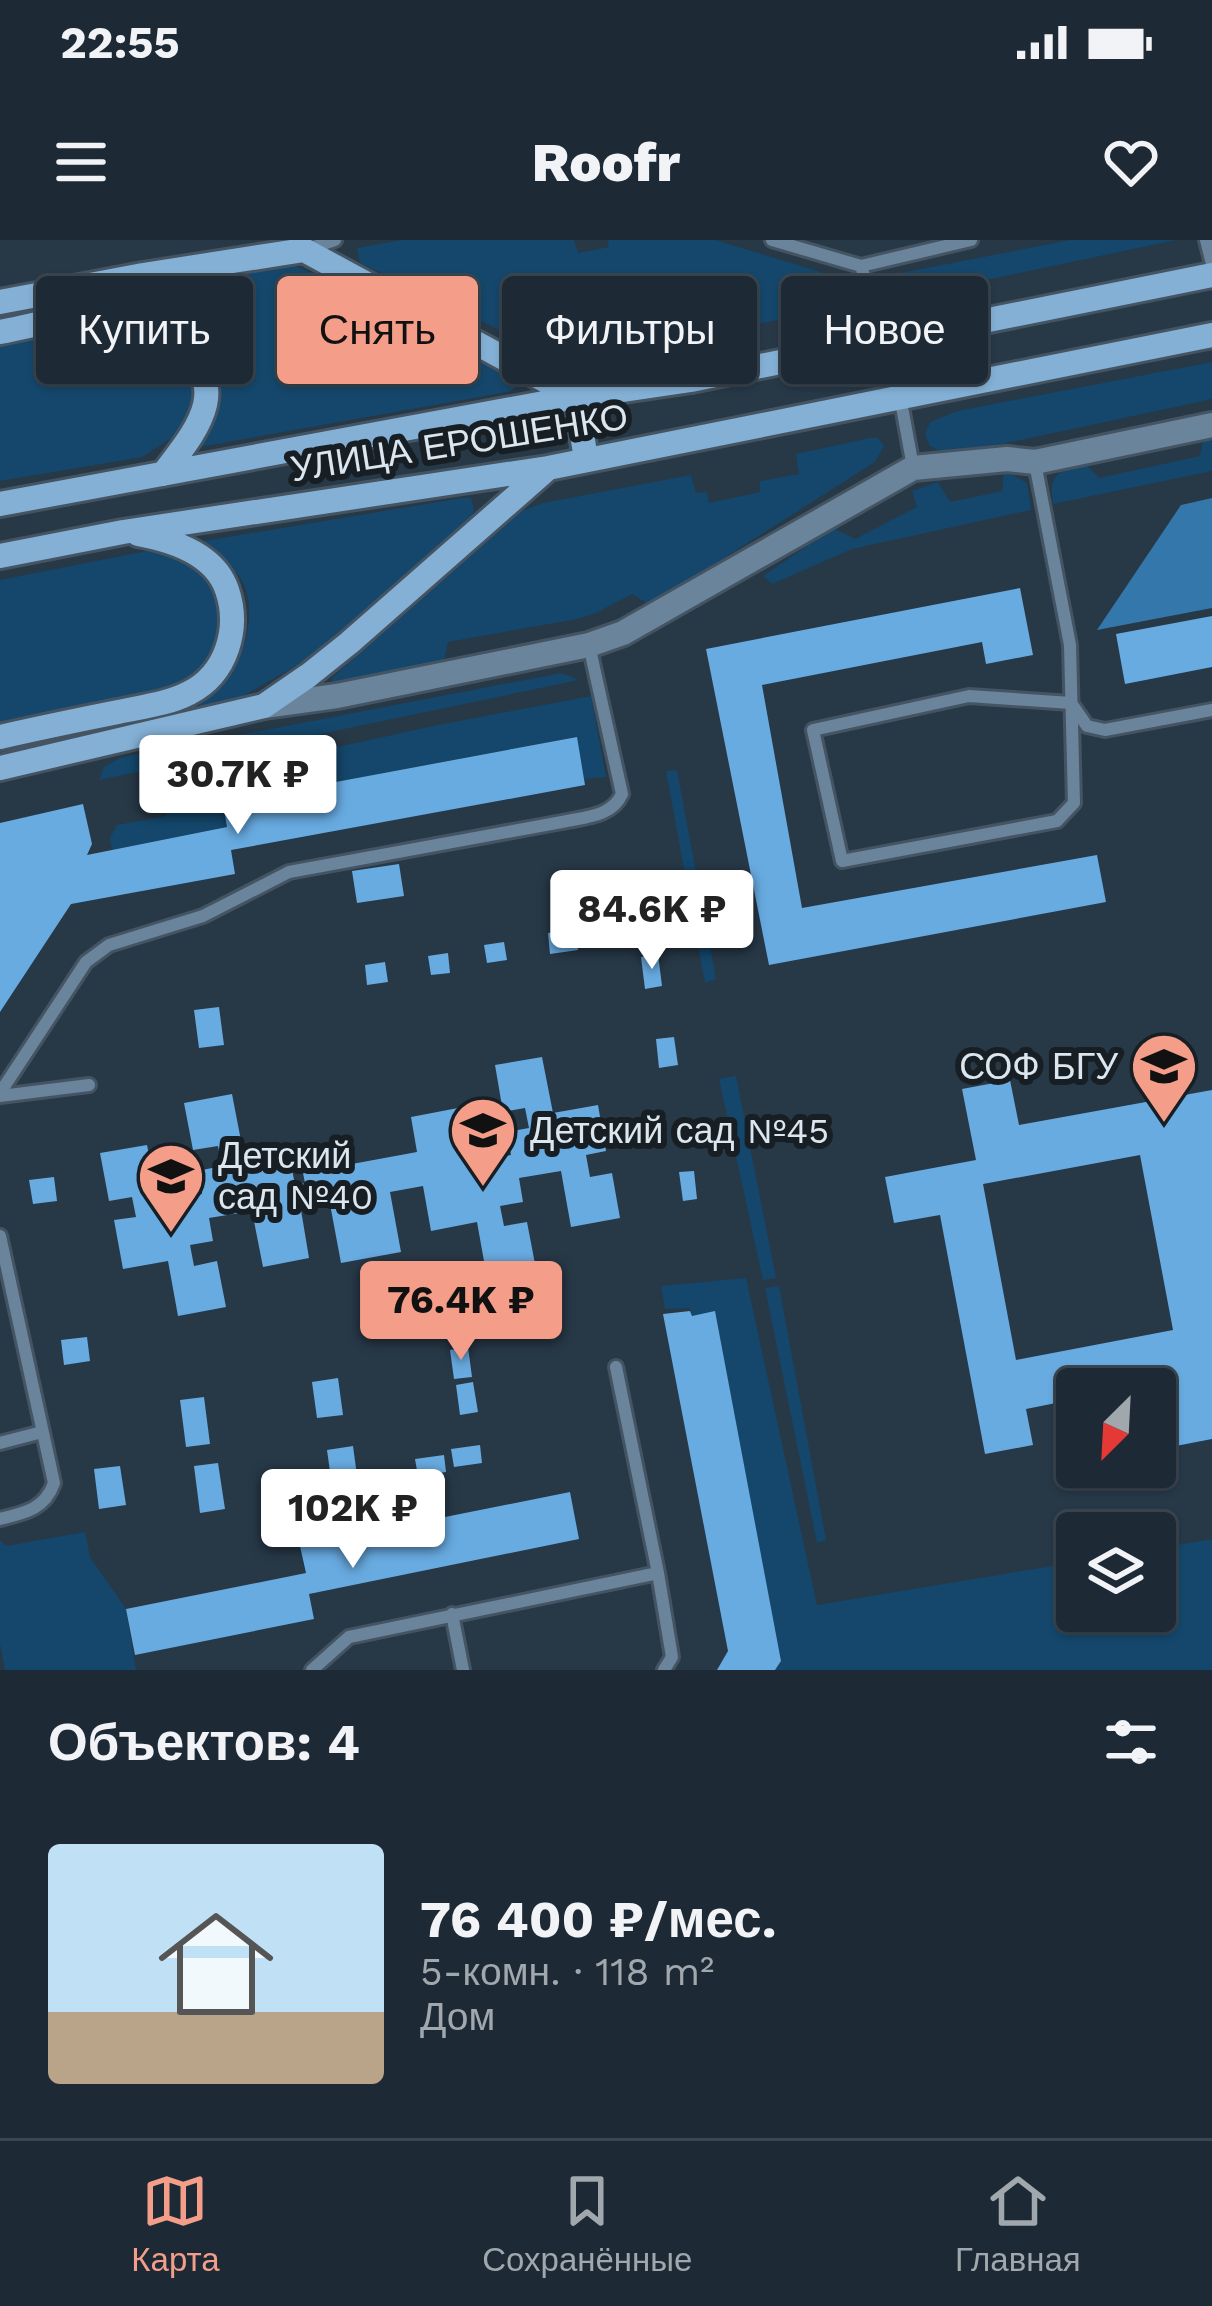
<!DOCTYPE html>
<html lang="ru">
<head>
<meta charset="utf-8">
<style>
  :root { --surface:#1d2a35; --page:#2a3641; --text:#f1f3f6; --muted:#a0a7ad; --line:#3b4650; --accent:#f49e89 }
  body { margin:0; font-family:"Work Sans",sans-serif; background:var(--page); color:var(--text); height:100vh; display:flex; flex-direction:column; font-size:45px; white-space:nowrap }
  * { box-sizing:border-box; margin:0 }
  p { font-size:39px; color:var(--muted) }
  .icon { flex:none; width:66px; height:66px; fill:none; stroke:currentColor; stroke-width:2; stroke-linecap:round; stroke-linejoin:round }
  .map { position:relative; height:1430px; overflow:hidden }
  .drawer { display:flex; flex-direction:column; background:var(--surface); flex:1 }
  .drawer>* { flex:none }
  .top-card { position:absolute; left:36px; top:36px; width:1140px; height:108px; display:flex; gap:24px }
  .needle { width:78px; rotate:204deg }
  .controls { position:absolute; left:1056px; top:1128px; display:grid; gap:24px }
  .controls a { display:grid; place-items:center; width:120px; height:120px; border-radius:12px; background:var(--surface); box-shadow:0 3px 9px #0004,0 0 0 3px var(--line); font-size:60px }
  .price { position:absolute; translate:-50% -102px; padding:0 27px; border-radius:12px; background:#fff; color:#222; font-size:39px; line-height:78px; filter:drop-shadow(0 3px 6px #0008) }
  .price::after { content:''; position:absolute; left:50%; top:72px; width:36px; height:27px; margin-left:-18px; background:inherit; clip-path:polygon(0 0,100% 0,50% 100%) }
  .price.active { background:var(--accent); color:#111 }
  ul { padding:0; list-style:none }
  li { display:flex; align-items:center; gap:36px; height:300px; padding:0 48px }
  li span { display:grid; place-items:center; flex:none; width:336px; height:240px; border-radius:12px; color:#555 }
  li>.icon { margin-inline-start:auto }
  span .icon { width:144px; height:144px; fill:#fffc; stroke-width:1 }
  li b { font-size:51px }
  h2 { display:flex; justify-content:space-between; align-items:center; height:144px; padding:0 48px; font-size:51px }
  .chip { padding:0 42px; border-radius:12px; background:var(--surface); box-shadow:0 3px 9px #0004,0 0 0 3px var(--line); font-size:42px; line-height:108px }
  .chip.active { background:var(--accent); color:#111 }
  .status { display:flex; justify-content:space-between; align-items:center; height:84px; padding:0 60px; background:var(--surface); direction:ltr }
  .status svg { height:33px; fill:currentColor }
  header { display:flex; justify-content:space-between; align-items:center; height:156px; padding:0 48px; background:var(--surface); font-size:54px; font-weight:800 }
  .tab-bar { display:flex; justify-content:space-around; align-items:center; height:168px; border-top:3px solid var(--line); background:var(--surface); font-size:33px; color:var(--muted) }
  .tab-bar a { display:grid; justify-items:center; gap:6px }
  .tab-bar .active { color:var(--accent) }
  .map>svg:first-child { display:block }
  .green { fill:#14476b }
  .forest { fill:#3477aa }
  .building { fill:#68abe1; fill-rule:evenodd }
  .lines { fill:none; stroke-linecap:round; stroke-linejoin:round }
  .lane-casing { stroke:#445462; stroke-width:18 }
  .street-casing { stroke:#445462; stroke-width:30 }
  .secondary-casing { stroke:#445462; stroke-width:30 }
  .lane { stroke:#69849b; stroke-width:12 }
  .street { stroke:#69849b; stroke-width:24 }
  .secondary { stroke:#84b0d5; stroke-width:24 }
  .labels { text-anchor:middle; stroke-width:12; stroke-linejoin:round; paint-order:stroke }
  .street-label { font-size:36px; fill:#dbe6ef; stroke:#171f25 }
  .poi-label { font-size:36px; fill:#dbe6ef; stroke:#171f25; text-anchor:start }
</style>
</head>
<body>
<div class="status"><b>22:55</b><svg viewBox="0 0 49 12"><path d="M0 12V9h3v3zM5 12V6h3v6zM10 12V3h3v9zM15 12V0h3v12zM26 1h20v11H26zM47 4h2v5h-2z"/></svg></div>
<header><svg class="icon" aria-label="menu" viewBox="0 0 24 24"><path d="M4 6h16M4 12h16M4 18h16"/></svg>Roofr<svg class="icon" aria-label="heart" viewBox="0 0 24 24"><path d="M12 20l-8-8c-3-5 5-10 8-4 3-6 11-1 8 4z"/></svg></header>
<div class="map">
<svg width="1212" height="1430" viewBox="0 0 1212 1430">
  <rect width="100%" height="100%" fill="#273847"/>
  <path class="green" d="M402 0H574L578 13 609 7 608 0H715L837 37 846 49 847 59 842 66 833 69 566 122 360 23 357 8Z
    M1070 0H1176L905 57 893 56 887 51 886 39 896 34Z
    M292 25 327 39 515 137 518 143 515 148 507 152 200 207C207 192 221 170 219 153 216 112 177 79 150 52Z
    M108 80 130 84 172 110 194 138V169L176 195 142 217 0 241V102Z
    M1212 122V159L960 213 945 214 930 206 925 194 930 182 957 171Z
    M1212 193V231L1053 264C1048 236 1059 230 1083 221L1099 238 1200 216 1204 194Z
    M870 198H878L884 206 875 222 650 365 632 354 596 373 577 379 448 402 443 425 334 447 330 443 334 436 522 271 543 263 691 235 696 253 707 252 709 263 760 252V241L799 234 796 214Z
    M1004 230 1027 243 1031 270 852 309 772 344 763 336 833 288 855 299 917 267 912 251 938 242 950 262 1002 251Z
    M462 258H471L474 270 470 280 315 415 234 461 202 469 199 463C206 457 215 452 222 445 245 421 259 370 241 339 230 322 214 312 198 302Z
    M147 311C180 313 198 319 215 350 223 366 224 378 219 395 217 403 215 414 211 421 183 460 48 477 0 487V340Z
    M561 433 579 440 99 540 104 527 120 518Z
    M591 456 606 537 584 539 576 497 224 563 227 587 112 610 110 598 117 585 166 576 164 545 438 485Z
    M677 530 716 739 705 743 666 531Z
    M736 836 776 1038 763 1040 719 839Z
    M746 1038 817 1365 1077 1322V1371H1155V1309L1212 1299V1430H775L781 1421 715 1072 692 1076 690 1068 665 1069 661 1046Z
    M779 1046 826 1300 817 1303 765 1048Z
    M85 1292 90 1317 126 1369 136 1430H5L0 1404V1300L6 1306Z"/>
  <path class="forest" d="M1212 258V368L1097 390 1181 265Z"/>
  <path class="building" d="M1020 348 1033 415 986 424 982 402 762 445 802 668 1097 615 1106 662 769 725 706 409Z
    M1212 376V427L1125 444 1116 394Z
    M577 497 585 545 231 610 235 634 71 664 0 772V583L83 564 92 604 87 615 227 587 223 563Z
    M399 624 404 656 357 663 352 631Z
    M575 689 578 710 550 714 548 693Z
    M504 702 507 720 487 723 484 705Z
    M448 713 450 733 431 735 428 716Z
    M658 714 662 746 645 749 641 717Z
    M385 722 388 742 367 745 365 725Z
    M219 767 224 805 199 808 194 770Z
    M674 797 678 825 659 828 656 799Z
    M542 817 553 873 598 865 606 911 586 915 590 937 612 933 620 978 571 987 561 931 519 938 523 962 500 966 504 986 527 982 536 1029 487 1038 477 982 431 991 423 946 390 952 401 1012 341 1023 330 964 301 970 309 1018 263 1027 252 971 209 978 213 1001 190 1005 194 1026 217 1021 226 1067 178 1076 168 1021 123 1029 114 980 136 977 132 957 109 961 100 913 147 905 158 961 202 954 197 931 222 926 218 906 193 910 184 863 232 854 243 911 287 903 295 945 305 943 303 933 417 912 411 877 458 868 468 923 511 915 507 892 529 888 525 868 503 872 495 825Z
    M1010 840 1019 885 1212 850V1199L1155 1210V1149H1077V1181H1075L1071 1160 1026 1169 1033 1205 985 1214 940 975 894 983 885 937 976 920 962 849ZM1140 915 1173 1090 1016 1120 983 944Z
    M694 931 697 959 683 961 679 932Z
    M54 937 57 961 33 964 29 940Z
    M690 1071 692 1076 715 1071 781 1421 775 1430H717L728 1411 663 1074Z
    M87 1097 90 1121 64 1125 61 1100Z
    M468 1107 472 1137 454 1139 450 1110Z
    M338 1138 343 1175 317 1178 312 1142Z
    M473 1142 478 1172 460 1175 456 1145Z
    M204 1157 210 1204 186 1207 180 1160Z
    M480 1205 482 1223 454 1227 451 1209Z
    M353 1206 358 1243 332 1246 327 1210Z
    M444 1215 446 1232 418 1236 415 1219Z
    M218 1223 225 1269 200 1273 194 1226Z
    M120 1226 126 1265 99 1269 94 1229Z
    M570 1252 579 1299 309 1354 314 1379 135 1415 126 1369 306 1333 300 1306Z"/>
  <g class="lines">
    <defs>
      <path id="lane" d="M772 0 861 26 971 0
        M1206 0 1212 24
        M308 9 335 0
        M861 26 884 100
        M900 156 913 227
        M1035 223 1070 405 1074 563 1057 581 842 621 813 490 969 456 1071 463 1087 486 1105 490 1212 470
        M0 853 86 722 109 705 203 676 289 632 562 582C584 577 612 577 622 554L589 405
        M0 856 89 845
        M0 996 54 1243C45 1269 25 1273 0 1279
        M616 1127 658 1333 672 1417 664 1430
        M0 1203 42 1192
        M452 1374 463 1430
        M312 1430 349 1397 658 1333"/>
      <path id="street" d="M264 466 337 456 589 405 623 393 913 228 1007 219 1035 222 1212 185"/>
      <path id="secondary" d="M0 62 143 35 304 10 576 157
        M0 92C37 85 83 71 119 72 143 73 159 84 176 99 233 148 199 187 163 234
        M576 157 586 219
        M0 264 576 157 691 140 1212 35
        M0 316 123 292 548 228 1212 95
        M0 497C39 488 78 480 118 472 141 467 168 464 189 453 227 434 240 388 227 350 215 314 171 300 138 294
        M0 528 264 466 309 435 349 403 546 230"/>
    </defs>
    <use href="#lane" class="lane-casing"/>
    <use href="#street" class="street-casing"/>
    <use href="#secondary" class="secondary-casing"/>
    <use href="#lane" class="lane"/>
    <use href="#street" class="street"/>
    <use href="#secondary" class="secondary"/>
  </g>
  <defs>
    <symbol id="university-pin" viewBox="-11 -11 22 30"><path d="M0 17L-7.5 6A9.5 9.5 0 1 1 7.5 6Z" fill="#f49e89" stroke="#171f25"/><path d="M0-5L7-2L0 1L-7-2ZM-4 1L0 2.5L4 1V4Q0 6-4 4Z" fill="#111"/></symbol>
    <symbol id="school-pin" viewBox="-11 -11 22 30"><path d="M0 17L-7.5 6A9.5 9.5 0 1 1 7.5 6Z" fill="#f49e89" stroke="#171f25"/><path d="M0-5L7-2L0 1L-7-2ZM-4 1L0 2.5L4 1V4Q0 6-4 4Z" fill="#111"/></symbol>
  </defs>
  <g fill-rule="evenodd">
    <use href="#university-pin" x="1126" y="788" width="76" height="104"/>
    <use href="#school-pin" x="445" y="852" width="76" height="104"/>
    <use href="#school-pin" x="133" y="898" width="76" height="104"/>
  </g>
  <g class="labels">
    <g class="street-label">
      <text transform="translate(459 202) rotate(-9)" y="13">УЛИЦА ЕРОШЕНКО</text>
    </g>
    <g class="poi-label">
      <text x="1118" y="839" text-anchor="end">СОФ БГУ</text>
      <text x="530" y="903">Детский сад №45</text>
      <text x="218" y="928">Детский<tspan x="218" dy="41">сад №40</tspan></text>
    </g>
  </g>
</svg>
<div class="controls">
<a><svg class="needle" viewBox="-14 -14 28 28"><path d="M0-13l5 13h-10z" fill="#e53935"/><path d="M0 13l5-13h-10z" fill="#a0a7ad"/></svg></a>
<a><svg class="icon" aria-label="layers" viewBox="0 0 24 24"><path d="M12 4l9 5-9 5-9-5zM3 14l9 5 9-5"/></svg></a>
</div>
<b class="price" style="left:238px;top:597px">30.7K ₽</b>
<b class="price" style="left:652px;top:732px">84.6K ₽</b>
<b class="price active" style="left:461px;top:1123px">76.4K ₽</b>
<b class="price" style="left:353px;top:1331px">102K ₽</b>
<div class="top-card">
<a class="chip">Купить</a>
<a class="chip active">Снять</a>
<a class="chip">Фильтры</a>
<a class="chip">Новое</a>
</div>
</div>
<section class="drawer">
<h2>Объектов: 4<svg class="icon" aria-label="filters" viewBox="0 0 24 24"><path d="M4 7h16M4 17h16"/><circle cx="9" cy="7" r="2"/><circle cx="15" cy="17" r="2"/></svg></h2>
<ul>
<li><span style="background:linear-gradient(#bfe0f5 70%,#b9a48a 0)"><svg class="icon" aria-label="home" viewBox="0 0 24 24"><path d="M3 11l9-7 9 7M6 9v11h12V9"/></svg></span><div><b>76 400 ₽/мес.</b><p>5-комн. · 118 m²</p><p>Дом</p></div></li>
</ul>
</section>
<nav class="tab-bar">
<a class="active"><svg class="icon" aria-label="map" viewBox="0 0 24 24"><path d="M3 6l6-2 6 2 6-2v14l-6 2-6-2-6 2zM9 4v14M15 6v14"/></svg>Карта</a>
<a><svg class="icon" aria-label="saved" viewBox="0 0 24 24"><path d="M7 4h10v16l-5-4-5 4z"/></svg>Сохранённые</a>
<a><svg class="icon" aria-label="home" viewBox="0 0 24 24"><path d="M3 11l9-7 9 7M6 9v11h12V9"/></svg>Главная</a>
</nav>
</body>
</html>
